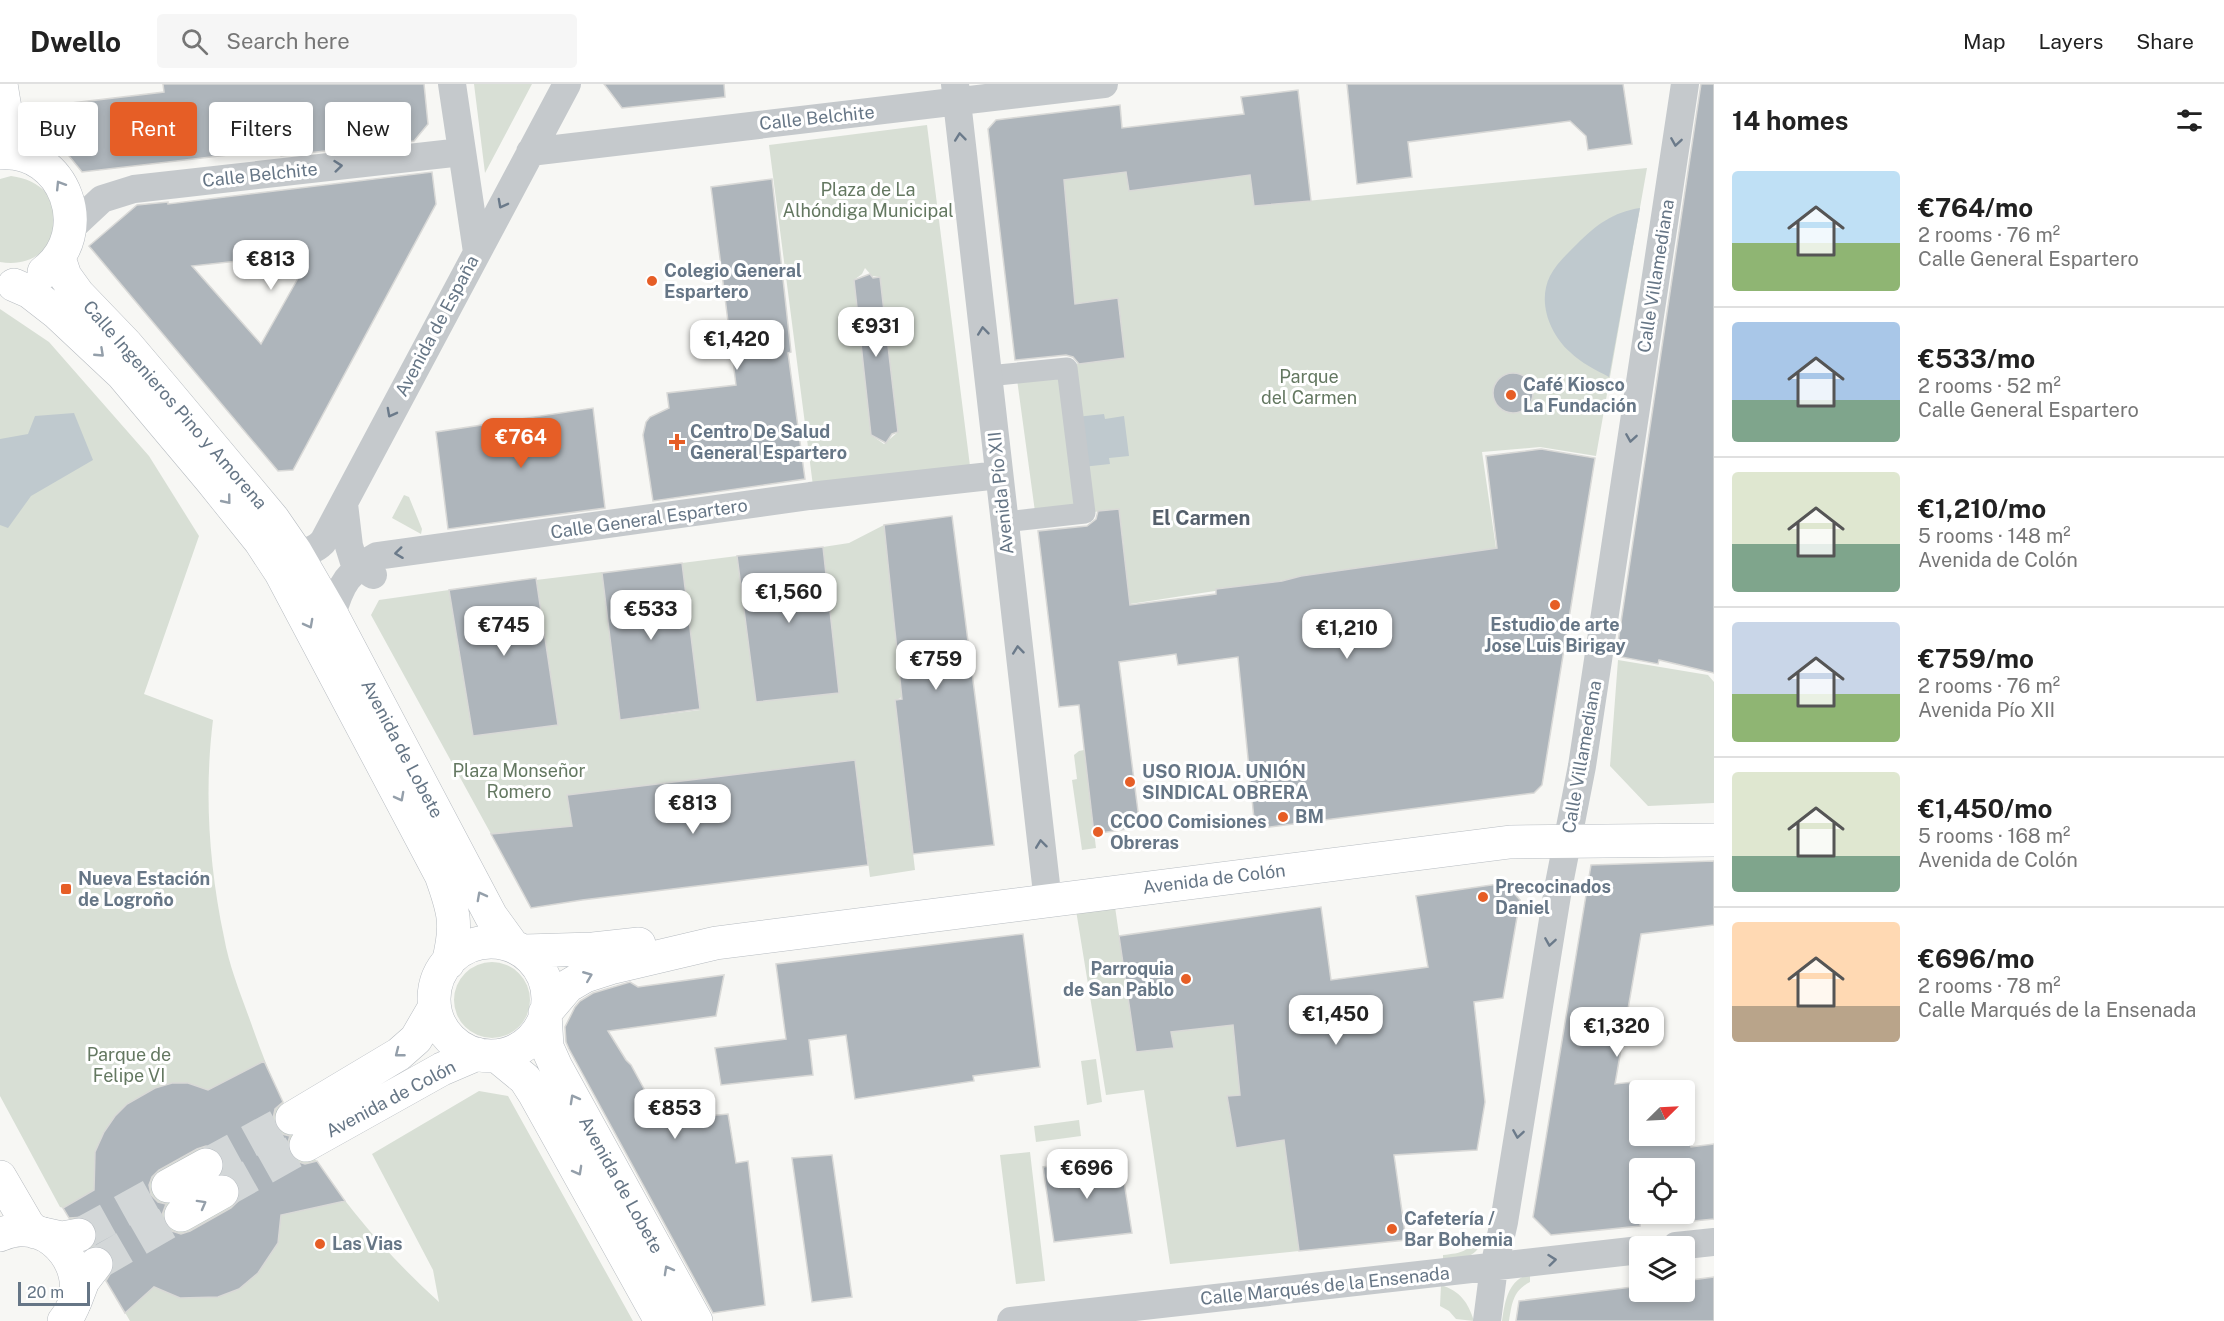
<!DOCTYPE html>
<html lang="en">
<head>
<meta charset="utf-8">
<style>
  :root { --surface:#fff; --page:#f6f6f6; --text:#222; --muted:#767676; --line:#e0e0e0; --accent:#e65e26 }
  body { margin:0; font-family:"Public Sans",sans-serif; background:var(--page); color:var(--text); height:100vh; display:flex; flex-direction:column; font-size:22px; white-space:nowrap }
  * { box-sizing:border-box; margin:0 }
  p { font-size:20px; color:var(--muted) }
  .icon { flex:none; width:33px; height:33px; fill:none; stroke:currentColor; stroke-width:2; stroke-linecap:round; stroke-linejoin:round }
  .map { position:relative; flex:1; overflow:hidden }
  .sheet { display:flex; flex-direction:column; background:var(--surface); width:510px }
  .sheet>* { flex:none }
  .hud { position:absolute; left:18px; top:18px; width:570px; height:54px; display:flex; gap:12px }
  .needle { width:39px; rotate:66deg }
  .tools { position:absolute; left:1629px; top:996px; display:grid; gap:12px }
  .tools a { display:grid; place-items:center; width:66px; height:66px; border-radius:6px; background:var(--surface); box-shadow:0 3px 9px #0003; font-size:30px }
  .scale { position:absolute; left:18px; bottom:15px; width:72px; box-sizing:border-box; padding-left:6px; border:3px solid #667686; border-top:0; font-size:16px; line-height:21px; white-space:nowrap; color:#667686; -webkit-text-stroke:4px #fff; paint-order:stroke }
  .price { position:absolute; translate:-50% -51px; padding:0 14px; border-radius:12px; background:#fff; color:#222; font-size:20px; line-height:39px; filter:drop-shadow(0 2px 3px #0008) }
  .price::after { content:''; position:absolute; left:50%; top:36px; width:18px; height:14px; margin-left:-9px; background:inherit; clip-path:polygon(0 0,100% 0,50% 100%) }
  .price.active { background:var(--accent); color:#fff }
  ul { padding:0; list-style:none }
  li { display:flex; align-items:center; gap:18px; height:150px; padding:0 18px }
  li+li { border-top:2px solid var(--line) }
  li span { display:grid; place-items:center; flex:none; width:168px; height:120px; border-radius:6px; color:#555 }
  li>.icon { margin-inline-start:auto }
  span .icon { width:72px; height:72px; fill:#fffc; stroke-width:1 }
  li b { font-size:26px }
  h2 { display:flex; justify-content:space-between; align-items:center; height:72px; padding:0 18px; font-size:26px }
  .chip { padding:0 21px; border-radius:6px; background:var(--surface); box-shadow:0 3px 9px #0003; font-size:21px; line-height:54px }
  .chip.active { background:var(--accent); color:#fff }
  header { display:flex; align-items:center; gap:36px; box-sizing:border-box; height:84px; padding:0 30px; background:var(--surface); border-bottom:2px solid var(--line) }
  header strong { font-size:28px }
  nav { display:flex; gap:33px; margin-inline-start:auto; font-size:21px }
  .search { width:420px; height:54px; background:var(--page); display:flex; align-items:center; gap:15px; box-sizing:border-box; padding:0 21px; border-radius:6px; color:var(--muted); font-size:22px }
  main { display:flex; flex:1; min-height:0 }
  .map>svg:first-child { display:block }
  .green { fill:#d8dfd5; fill-rule:evenodd }
  .water { fill:#bfc9ce }
  .building { fill:#aeb5bb; stroke:#d9d9d7; stroke-width:1.5; fill-rule:evenodd }
  .lines { fill:none; stroke-linecap:round; stroke-linejoin:round }
  .secondary-tunnel { stroke:#d3d7d8; stroke-width:33; stroke-dasharray:33 16; stroke-linecap:butt }
  .secondary-casing { stroke:#b7bcc1; stroke-width:34 }
  .primary-casing { stroke:#b8bcc0; stroke-width:34 }
  .pedestrian { stroke:#c5c9cc; stroke-width:21 }
  .minor { stroke:#c5c9cc; stroke-width:28 }
  .secondary { stroke:#fff; stroke-width:33 }
  .primary { stroke:#fff; stroke-width:33 }
  .oneway { stroke:#6b7a8a }
  .oneway2 { stroke:#949faa }
  .poi-dot { fill:#e65e26; stroke:#fff; stroke-width:2 }
  .labels { text-anchor:middle; stroke-width:6; stroke-linejoin:round; paint-order:stroke }
  .street-label { font-size:18px; fill:#667686; stroke:#fff }
  .park-label { font-size:18px; fill:#647861; stroke:#fff }
  .poi-label { font-size:18px; font-weight:bold; fill:#667686; stroke:#fff; text-anchor:start }
  .neighbourhood-label { font-size:20px; font-weight:bold; fill:#545f6b; stroke:#fff }
</style>
</head>
<body>
<header>
<strong>Dwello</strong>
<div class="search"><svg class="icon" aria-label="search" viewBox="0 0 24 24"><circle cx="10" cy="10" r="6"/><path d="M15 15l6 6"/></svg>Search here</div>
<nav><a>Map</a><a>Layers</a><a>Share</a></nav>
</header>
<main>
<div class="map">
<svg width="1714" height="1237" viewBox="0 0 1714 1237">
  <rect width="100%" height="100%" fill="#f7f7f4"/>
  <path class="green" d="M474 0H532L485 89Z
    M927 41 970 382 813 402 769 61ZM865 184 872 192 879 193 898 348 884 360 871 351 854 196 862 190Z
    M1647 84 1596 372 1540 363 1482 368 1496 464 1130 520 1126 494 1092 469 1124 465 1119 425 1036 435 1016 288 1125 273 1118 215 1075 220 1064 96 1126 88 1129 107 1250 91 1255 122Z
    M11 92C81 101 64 189 0 178V95Z
    M0 225 49 258 149 372 199 452 144 610 213 636C204 709 209 781 224 853 229 882 241 911 251 939 266 982 283 1024 307 1063 344 1120 388 1172 439 1218L433 1186 372 1070 479 1007 508 1012 633 1237H130L63 1124 60 1123 0 1012Z
    M404 411 409 413 422 445 421 450 392 434Z
    M884 441 905 611 895 617 915 786 870 793 855 676 572 742 491 750 371 531 379 516 449 506 473 652 557 641 536 496 602 488 620 636 700 626 682 479 737 472 839 609 823 463 849 459Z
    M1618 576 1708 591 1714 598V719L1648 722 1610 682Z
    M1084 666 1096 764 1082 766 1072 696 1077 695 1074 671 1079 667Z
    M1113 809 1136 968 1174 964 1171 948 1233 941 1240 1011 1228 1013 1236 1064 1284 1056 1299 1167 1170 1180 1144 1006 1106 1011 1074 814Z
    M454 916a38 38 0 1 1 76 0a38 38 0 1 1-76 0Z
    M1096 975 1102 1018 1087 1021 1081 977Z
    M1079 1036 1081 1052 1036 1058 1034 1042Z
    M1030 1068 1045 1197 1016 1200 1000 1071Z
    M1479 1151 1486 1152C1474 1175 1467 1174 1443 1178V1171C1462 1169 1468 1168 1479 1151Z
    M1530 1190V1198C1513 1207 1512 1219 1509 1237H1502C1505 1217 1508 1196 1530 1190Z
    M1441 1201C1460 1207 1468 1218 1474 1237L1456 1235 1449 1227 1440 1222Z"/>
  <path class="water" d="M1640 124 1609 293C1596 286 1581 279 1570 268 1550 250 1537 218 1550 192 1556 180 1567 170 1577 160 1596 141 1613 128 1640 124Z
    M74 329 93 376 31 412 8 444 0 441V355L28 350 35 332Z
    M1104 330 1105 335 1124 332 1129 372 1109 374 1110 380 1082 383 1076 333Z"/>
  <path class="building" d="M163 0H424L428 40 414 57 281 72 280 65 82 88 39 35 38 23 164 8Z
    M604 0H724L725 13 622 24Z
    M1347 0H1623L1632 60 1588 66 1586 52 1570 37 1408 58 1412 93 1357 100Z
    M1701 0H1714V589L1659 576 1658 580 1616 572Z
    M1298 6 1311 117 1254 122 1250 91 1129 107 1126 88 1064 96 1075 220 1118 214 1125 274 1079 280 1073 273 1066 271 1015 276 988 45 996 36 1120 21 1122 44 1244 30 1241 13Z
    M432 88 436 120 293 386 278 387 89 162 137 121 168 118V120ZM284 172 286 182 306 180 261 260 192 182Z
    M772 95 791 268 788 269 805 395 653 417 643 351 646 338 650 333 669 324 667 309 736 301 711 103Z
    M870 190 873 194 880 193 898 348 892 350 886 359 871 351 854 196Z
    M1493 309a20 20 0 1 1 40 0a20 20 0 1 1-40 0Z
    M593 324 605 424 448 445 436 348Z
    M1541 365 1595 374 1542 701 1534 709 1255 745 1238 573 1178 581 1176 570 1119 578 1140 743 1094 750 1079 621 1059 623 1038 447 1087 442 1096 435 1098 427 1119 425 1130 521 1216 510V505L1282 497 1301 492 1497 464 1486 372Z
    M952 432 994 761 913 770 895 616 902 615 884 441Z
    M823 463 839 609 756 618 737 472Z
    M682 479 700 625 620 636 602 489Z
    M536 494 558 641 473 652 449 506Z
    M855 676 868 781 582 816 531 824 491 750 572 742 567 711Z
    M1714 777V841L1641 850 1615 1000 1643 997 1641 1006H1640L1635 1044H1640V1052H1690L1691 1063 1714 1060V1135L1684 1138V1084H1640V1142L1551 1151 1533 1133 1591 781Z
    M1505 799 1520 816 1503 914 1474 918 1485 1018 1477 1066 1394 1071 1406 1156 1299 1167 1284 1056 1236 1064 1227 1012 1240 1011 1233 941 1171 948 1174 964 1136 968 1119 852 1321 823 1331 896 1428 883 1416 812Z
    M1023 850 1040 983 973 992 974 997 855 1015 846 951 809 956 813 991 721 1001 715 964 786 955 776 880Z
    M724 891 716 932 608 947 626 976 631 981 661 1036 728 1030 736 1079 748 1077 765 1221 713 1229 569 965 566 958 565 943 575 923 580 917 593 909 630 898 638 903Z
    M264 977 283 1018 275 1025 273 1035 276 1044 282 1050 290 1052 287 1061 290 1071 296 1077 305 1080 317 1077 345 1117 281 1131 278 1159 258 1189 239 1205 218 1213 180 1214 154 1203 125 1229 106 1197 114 1183 113 1172 107 1165 94 1162 97 1157V1148L94 1139 85 1133 69 1134 63 1124 94 1106 95 1068 104 1048 115 1032 127 1020 155 1004 172 999H188L208 1006ZM206 1062 215 1065 222 1071 225 1081 223 1089 232 1092 239 1099 241 1108 238 1117 231 1124 190 1147 181 1150 172 1147 165 1141 162 1131 166 1120 158 1118 151 1111 149 1101 152 1093 159 1086 197 1065Z
    M832 1071 852 1213 812 1218 792 1074Z
    M1120 1072 1132 1149 1054 1158 1043 1083Z
    M1714 1193V1237H1516L1519 1217 1640 1202V1208H1684V1197Z"/>
  <g class="lines">
    <path class="secondary-tunnel" d="M206 1081 292 1034
      M222 1108 306 1061
      M79 1151 168 1102
      M96 1180 181 1131"/>
    <defs>
      <path id="secondary" d="M1 0C5 26 8 50 25 72
        M0 69C65 64 96 149 44 188
        M59 174 65 192 78 210 126 260 165 306 273 435 295 467 332 531 491 832 512 861
        M14 201 30 208 57 229 122 290 211 396 260 457 281 489 441 791C454 827 458 841 448 879
        M434 915a57 57 0 1 1 114 0a57 57 0 1 1-114 0Z
        M525 867 593 865 639 860
        M545 929 568 902 585 892 610 884 716 859 1510 758 1714 756
        M545 929 547 963 556 983 696 1237
        M497 972 525 995 534 1009 661 1237
        M292 1034 399 970 416 955 434 924
        M306 1061 442 985 477 970
        M168 1102 206 1081
        M181 1131 222 1108
        M44 1150 62 1154 79 1151
        M75 1218 83 1197 96 1180"/>
      <path id="primary" d="M0 1093 28 1141 35 1148
        M0 1151C52 1126 100 1195 64 1237"/>
    </defs>
    <use href="#secondary" class="secondary-casing"/>
    <use href="#primary" class="primary-casing"/>
    <path class="pedestrian" d="M1067 284 1085 429 1005 438 988 292Z"/>
    <path class="minor" d="M452 0 477 168
      M955 0 1048 818
      M530 68 1104 0
      M71 144 102 115 134 105 462 68
      M344 420 349 462 354 478 373 491
      M295 467C306 470 316 465 323 458L567 0
      M332 531C341 499 348 488 377 472L810 412 999 391
      M1676 1162 1714 1158
      M1011 1237 1640 1166
      M1487 1237 1494 1183 1504 1138 1558 805 1582 682 1685 0"/>
    <use href="#secondary" class="secondary"/>
    <use href="#primary" class="primary"/>
  </g>
  <defs><path id="oneway-chevron" d="M-2-3.5L2.5 0L-2 3.5" fill="none" stroke-width="1.6" stroke-linecap="round" stroke-linejoin="round" transform="scale(1.5)"/></defs>
  <g class="oneway">
    <use href="#oneway-chevron" transform="translate(960 53) rotate(-96)"/>
    <use href="#oneway-chevron" transform="translate(1676 58) rotate(99)"/>
    <use href="#oneway-chevron" transform="translate(338 82) rotate(-6)"/>
    <use href="#oneway-chevron" transform="translate(502 120) rotate(118)"/>
    <use href="#oneway-chevron" transform="translate(983 247) rotate(-96)"/>
    <use href="#oneway-chevron" transform="translate(391 329) rotate(118)"/>
    <use href="#oneway-chevron" transform="translate(1631 354) rotate(99)"/>
    <use href="#oneway-chevron" transform="translate(399 469) rotate(173)"/>
    <use href="#oneway-chevron" transform="translate(1018 566) rotate(-96)"/>
    <use href="#oneway-chevron" transform="translate(1041 760) rotate(-97)"/>
    <use href="#oneway-chevron" transform="translate(1550 858) rotate(99)"/>
    <use href="#oneway-chevron" transform="translate(1518 1050) rotate(99)"/>
    <use href="#oneway-chevron" transform="translate(1552 1176) rotate(-6)"/>
  </g>
  <g class="oneway2">
    <use href="#oneway-chevron" transform="translate(60 101) rotate(-122)"/>
    <use href="#oneway-chevron" transform="translate(100 269) rotate(43)"/>
    <use href="#oneway-chevron" transform="translate(227 416) rotate(51)"/>
    <use href="#oneway-chevron" transform="translate(309 540) rotate(62)"/>
    <use href="#oneway-chevron" transform="translate(400 713) rotate(62)"/>
    <use href="#oneway-chevron" transform="translate(481 812) rotate(-118)"/>
    <use href="#oneway-chevron" transform="translate(588 892) rotate(-22)"/>
    <use href="#oneway-chevron" transform="translate(399 969) rotate(142)"/>
    <use href="#oneway-chevron" transform="translate(574 1015) rotate(-119)"/>
    <use href="#oneway-chevron" transform="translate(578 1087) rotate(61)"/>
    <use href="#oneway-chevron" transform="translate(202 1120) rotate(-29)"/>
    <use href="#oneway-chevron" transform="translate(668 1186) rotate(-119)"/>
  </g>
  <g class="poi-dot">
    <circle cx="652" cy="197" r="6"/>
    <circle cx="1511" cy="311" r="6"/>
    <path d="M674 349h6v6h6v6h-6v6h-6v-6h-6v-6h6z"/>
    <circle cx="1555" cy="521" r="6"/>
    <circle cx="1130" cy="698" r="6"/>
    <circle cx="1283" cy="733" r="6"/>
    <circle cx="1098" cy="748" r="6"/>
    <rect x="60" y="799" width="12" height="12" rx="3"/>
    <circle cx="1483" cy="813" r="6"/>
    <circle cx="1186" cy="895" r="6"/>
    <circle cx="1392" cy="1145" r="6"/>
    <circle cx="320" cy="1160" r="6"/>
  </g>
  <g class="labels">
    <g class="street-label">
      <text transform="translate(817 34) rotate(-6)" y="6">Calle Belchite</text>
      <text transform="translate(260 91) rotate(-6)" y="6">Calle Belchite</text>
      <text transform="translate(1656 192) rotate(-81)" y="6">Calle Villamediana</text>
      <text transform="translate(437 242) rotate(-62)" y="6">Avenida de España</text>
      <text transform="translate(175 321) rotate(49)" y="6">Calle Ingenieros Pino y Amorena</text>
      <text transform="translate(1001 409) rotate(-96)" y="6">Avenida Pío XII</text>
      <text transform="translate(649 435) rotate(-8)" y="6">Calle General Espartero</text>
      <text transform="translate(402 665) rotate(62)" y="6">Avenida de Lobete</text>
      <text transform="translate(1582 673) rotate(-80)" y="6">Calle Villamediana</text>
      <text transform="translate(1214 795) rotate(-7)" y="6">Avenida de Colón</text>
      <text transform="translate(391 1015) rotate(-28)" y="6">Avenida de Colón</text>
      <text transform="translate(621 1101) rotate(61)" y="6">Avenida de Lobete</text>
      <text transform="translate(1325 1202) rotate(-6)" y="6">Calle Marqués de la Ensenada</text>
    </g>
    <g class="park-label">
      <text x="868" y="112">Plaza de La<tspan x="868" dy="21">Alhóndiga Municipal</tspan></text>
      <text x="1309" y="299">Parque<tspan x="1309" dy="21">del Carmen</tspan></text>
      <text x="519" y="693">Plaza Monseñor<tspan x="519" dy="21">Romero</tspan></text>
      <text x="129" y="977">Parque de<tspan x="129" dy="21">Felipe VI</tspan></text>
    </g>
    <g class="poi-label">
      <text x="664" y="193">Colegio General<tspan x="664" dy="21">Espartero</tspan></text>
      <text x="1523" y="307">Café Kiosco<tspan x="1523" dy="21">La Fundación</tspan></text>
      <text x="690" y="354">Centro De Salud<tspan x="690" dy="21">General Espartero</tspan></text>
      <text x="1555" y="547" text-anchor="middle">Estudio de arte<tspan x="1555" dy="21">Jose Luis Birigay</tspan></text>
      <text x="1142" y="694">USO RIOJA. UNIÓN<tspan x="1142" dy="21">SINDICAL OBRERA</tspan></text>
      <text x="1295" y="739">BM</text>
      <text x="1110" y="744">CCOO Comisiones<tspan x="1110" dy="21">Obreras</tspan></text>
      <text x="78" y="801">Nueva Estación<tspan x="78" dy="21">de Logroño</tspan></text>
      <text x="1495" y="809">Precocinados<tspan x="1495" dy="21">Daniel</tspan></text>
      <text x="1174" y="891" text-anchor="end">Parroquia<tspan x="1174" dy="21">de San Pablo</tspan></text>
      <text x="1404" y="1141">Cafetería /<tspan x="1404" dy="21">Bar Bohemia</tspan></text>
      <text x="332" y="1166">Las Vias</text>
    </g>
    <g class="neighbourhood-label">
      <text x="1201" y="441">El Carmen</text>
    </g>
  </g>
</svg>
<div class="tools">
<a><svg class="needle" viewBox="-14 -14 28 28"><path d="M0-13l5 13h-10z" fill="#e53935"/><path d="M0 13l5-13h-10z" fill="#767676"/></svg></a>
<a><svg class="icon" aria-label="locate" viewBox="0 0 24 24"><circle cx="12" cy="12" r="6"/><path d="M12 2v4M12 18v4M2 12h4M18 12h4"/></svg></a>
<a><svg class="icon" aria-label="layers" viewBox="0 0 24 24"><path d="M12 4l9 5-9 5-9-5zM3 14l9 5 9-5"/></svg></a>
</div>
<div class="scale">20 m</div>
<b class="price" style="left:271px;top:207px">€813</b>
<b class="price" style="left:876px;top:274px">€931</b>
<b class="price" style="left:737px;top:287px">€1,420</b>
<b class="price active" style="left:521px;top:385px">€764</b>
<b class="price" style="left:789px;top:540px">€1,560</b>
<b class="price" style="left:651px;top:557px">€533</b>
<b class="price" style="left:504px;top:573px">€745</b>
<b class="price" style="left:1347px;top:576px">€1,210</b>
<b class="price" style="left:936px;top:607px">€759</b>
<b class="price" style="left:693px;top:751px">€813</b>
<b class="price" style="left:1336px;top:962px">€1,450</b>
<b class="price" style="left:1617px;top:974px">€1,320</b>
<b class="price" style="left:675px;top:1056px">€853</b>
<b class="price" style="left:1087px;top:1116px">€696</b>
<div class="hud">
<a class="chip">Buy</a>
<a class="chip active">Rent</a>
<a class="chip">Filters</a>
<a class="chip">New</a>
</div>
</div>
<section class="sheet">
<h2>14 homes<svg class="icon" aria-label="filters" viewBox="0 0 24 24"><path d="M4 7h16M4 17h16"/><circle cx="9" cy="7" r="2"/><circle cx="15" cy="17" r="2"/></svg></h2>
<ul>
<li><span style="background:linear-gradient(#bfe0f5 60%,#8fb573 0)"><svg class="icon" aria-label="home" viewBox="0 0 24 24"><path d="M3 11l9-7 9 7M6 9v11h12V9"/></svg></span><div><b>€764/mo</b><p>2 rooms · 76 m²</p><p>Calle General Espartero</p></div></li>
<li><span style="background:linear-gradient(#a9c7e8 65%,#7fa58c 0)"><svg class="icon" aria-label="home" viewBox="0 0 24 24"><path d="M3 11l9-7 9 7M6 9v11h12V9"/></svg></span><div><b>€533/mo</b><p>2 rooms · 52 m²</p><p>Calle General Espartero</p></div></li>
<li><span style="background:linear-gradient(#dfe7d0 60%,#7fa58c 0)"><svg class="icon" aria-label="home" viewBox="0 0 24 24"><path d="M3 11l9-7 9 7M6 9v11h12V9"/></svg></span><div><b>€1,210/mo</b><p>5 rooms · 148 m²</p><p>Avenida de Colón</p></div></li>
<li><span style="background:linear-gradient(#c9d6e8 60%,#8fb573 0)"><svg class="icon" aria-label="home" viewBox="0 0 24 24"><path d="M3 11l9-7 9 7M6 9v11h12V9"/></svg></span><div><b>€759/mo</b><p>2 rooms · 76 m²</p><p>Avenida Pío XII</p></div></li>
<li><span style="background:linear-gradient(#dfe7d0 70%,#7fa58c 0)"><svg class="icon" aria-label="home" viewBox="0 0 24 24"><path d="M3 11l9-7 9 7M6 9v11h12V9"/></svg></span><div><b>€1,450/mo</b><p>5 rooms · 168 m²</p><p>Avenida de Colón</p></div></li>
<li><span style="background:linear-gradient(#ffd9b3 70%,#b9a48a 0)"><svg class="icon" aria-label="home" viewBox="0 0 24 24"><path d="M3 11l9-7 9 7M6 9v11h12V9"/></svg></span><div><b>€696/mo</b><p>2 rooms · 78 m²</p><p>Calle Marqués de la Ensenada</p></div></li>
</ul>
</section>
</main>
</body>
</html>
